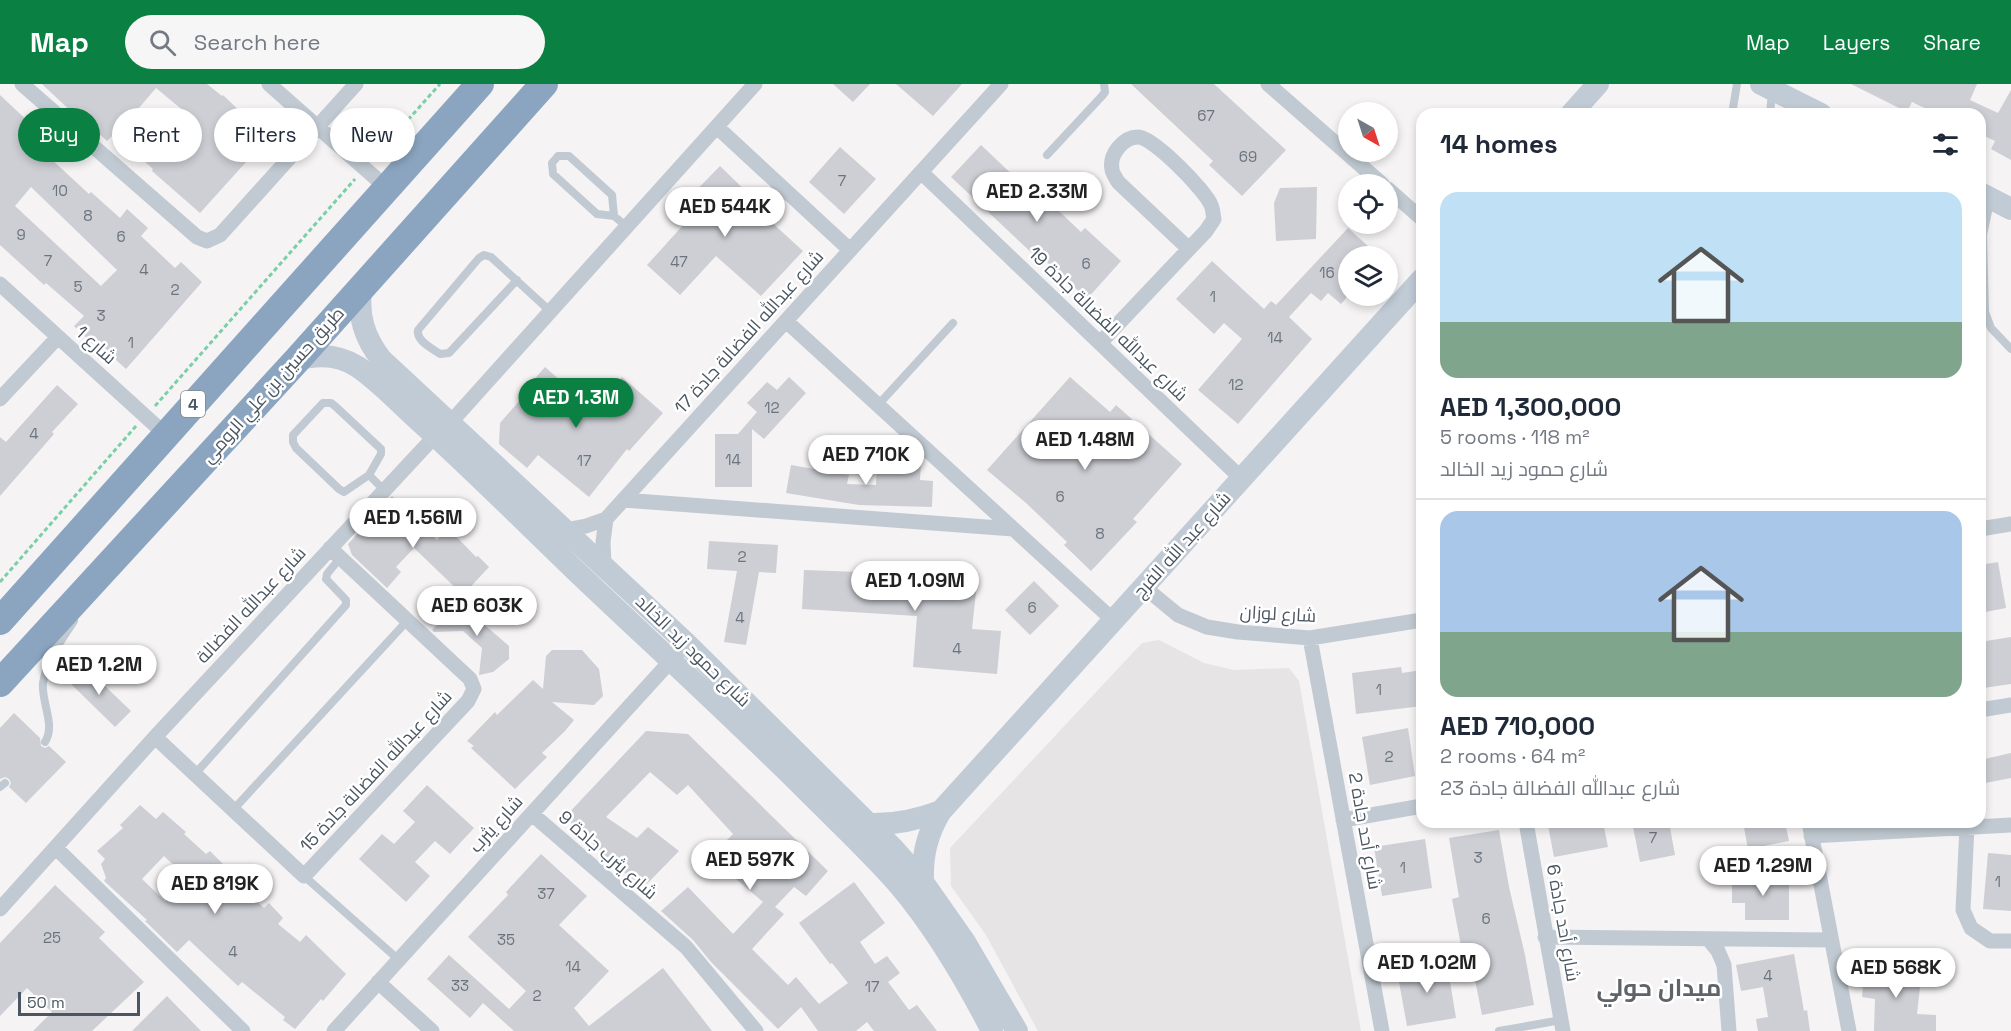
<!DOCTYPE html>
<html lang="en">
<head>
<meta charset="utf-8">
<style>
  :root { --surface:#fff; --page:#f6f6f7; --text:#1f2937; --muted:#747a83; --line:#e0e1e3; --accent:#0b8043 }
  body { margin:0; font-family:"Space Grotesk",Cairo,sans-serif; background:var(--page); color:var(--text); height:100vh; display:flex; flex-direction:column; font-size:22px; white-space:nowrap }
  * { box-sizing:border-box; margin:0 }
  p { font-size:20px; color:var(--muted) }
  .icon { flex:none; width:33px; height:33px; fill:none; stroke:currentColor; stroke-width:2; stroke-linecap:round; stroke-linejoin:round }
  .map { position:relative; flex:1; overflow:hidden }
  .details { position:absolute; left:1416px; top:24px; width:570px; height:720px; display:flex; flex-direction:column; background:var(--surface); border-radius:18px; box-shadow:0 3px 9px #0003 }
  .details>* { flex:none }
  .banner { position:absolute; left:18px; top:24px; width:570px; height:54px; display:flex; gap:12px }
  .needle { width:39px; rotate:141deg }
  .fabs { position:absolute; left:1338px; top:18px; display:grid; gap:12px }
  .fabs a { display:grid; place-items:center; width:60px; height:60px; border-radius:50%; background:var(--surface); box-shadow:0 3px 9px #0003; font-size:30px }
  .scale { position:absolute; left:18px; bottom:15px; width:122px; box-sizing:border-box; padding-left:6px; border:3px solid #4a5661; border-top:0; font-size:16px; line-height:21px; white-space:nowrap; color:#4a5661; -webkit-text-stroke:4px #fff; paint-order:stroke }
  .price { position:absolute; translate:-50% -51px; padding:0 14px; border-radius:21px; background:#fff; color:#222; font-size:20px; line-height:39px; filter:drop-shadow(0 2px 3px #0008) }
  .price::after { content:''; position:absolute; left:50%; top:36px; width:18px; height:14px; margin-left:-9px; background:inherit; clip-path:polygon(0 0,100% 0,50% 100%) }
  .price.on { background:var(--accent); color:#fff }
  ul { padding:0; list-style:none }
  li { display:grid; align-content:center; gap:12px; height:318px; padding:0 24px }
  li+li { border-top:2px solid var(--line) }
  li span { display:grid; place-items:center; height:186px; border-radius:18px; color:#555 }
  li>.icon { margin-inline-start:auto }
  span .icon { width:108px; height:108px; fill:#fffc; stroke-width:1 }
  li b { font-size:26px }
  h2 { display:flex; justify-content:space-between; align-items:center; height:72px; padding:0 24px; font-size:26px }
  .pill { padding:0 21px; border-radius:27px; background:var(--surface); box-shadow:0 3px 9px #0003; font-size:21px; line-height:54px }
  .pill.on { background:var(--accent); color:#fff }
  header { display:flex; align-items:center; gap:36px; box-sizing:border-box; height:84px; padding:0 30px; background:var(--accent); color:#fff }
  header strong { font-size:28px }
  nav { display:flex; gap:33px; margin-inline-start:auto; font-size:21px }
  .search { width:420px; height:54px; background:var(--page); display:flex; align-items:center; gap:15px; box-sizing:border-box; padding:0 21px; border-radius:33px; color:var(--muted); font-size:22px }
  .map>svg:first-child { display:block }
  .education { fill:#e6e4e5 }
  .building { fill:#cdcfd5; fill-rule:evenodd }
  .lines { fill:none; stroke-linecap:round; stroke-linejoin:round }
  .path { stroke:#7ad0a6; stroke-width:3; stroke-dasharray:4.5 3; stroke-linecap:butt }
  .lane { stroke:#c1cad2; stroke-width:8 }
  .street { stroke:#c1cad2; stroke-width:15 }
  .secondary { stroke:#c1cbd6; stroke-width:22 }
  .highway { stroke:#8ba5c1; stroke-width:28 }
  .labels { text-anchor:middle; stroke-width:5; stroke-linejoin:round; paint-order:stroke }
  .number-label { font-size:15px; fill:#6b747e }
  .shield { fill:#fff; stroke:#808990; stroke-width:1.5 }
  .shield-label { font-size:16px; font-weight:bold; fill:#4a5661 }
  .street-label { font-size:18px; fill:#4a5661; stroke:#fff }
  .district-label { font-size:24px; font-weight:bold; fill:#5f6368; stroke:#fff }
</style>
</head>
<body>
<header>
<strong>Map</strong>
<div class="search"><svg class="icon" aria-label="search" viewBox="0 0 24 24"><circle cx="10" cy="10" r="6"/><path d="M15 15l6 6"/></svg>Search here</div>
<nav><a>Map</a><a>Layers</a><a>Share</a></nav>
</header>
<div class="map">
<svg width="2011" height="947" viewBox="0 0 2011 947">
  <rect width="100%" height="100%" fill="#f5f3f3"/>
  <path class="education" d="M1159 556 1204 579 1234 586 1289 584 1299 597 1361 947H1038L986 851 951 802 950 764 1142 559Z"/>
  <path class="building" d="M42 0H207L222 12 223 11 245 32 251 25 274 47 200 129 152 87 153 85 114 50 107 57 79 32 77 33ZM156 4 197 38 176 60 138 25Z
    M833 0H870L853 18Z
    M896 0H962L933 32Z
    M1131 0H1214L1286 66 1242 112 1209 81 1213 77Z
    M1851 0H1977L1970 16 1998 29 2011 6V76L1991 65 1995 57 1980 50V30H1937L1912 18 1907 28Z
    M0 11 32 41 24 50 89 110 91 108 120 134 127 125 148 144 141 152 175 184 181 178 202 198 126 285 95 257 93 260 74 242 84 232 46 199 44 201 0 161ZM31 103 117 186 101 202 15 122Z
    M981 61 1037 114 1041 110 1081 148 1085 144 1121 177 1087 215 1037 169 1035 172 951 93Z
    M840 63 876 95 844 130 809 98Z
    M720 82 760 121 757 125 803 167 761 212 716 172 680 211 647 181 686 138 675 128Z
    M1317 103 1316 155 1276 157 1274 119 1280 104Z
    M1348 144 1368 162 1358 172H1348V212L1341 220 1328 209 1321 217 1311 209 1289 233 1312 255 1238 340 1198 306 1242 255 1224 239 1214 250 1176 215 1212 177 1264 225 1271 217 1276 221Z
    M545 283 593 325 622 293 663 329 629 367 627 365 589 413 538 371 527 384 499 360 500 339 521 315 519 313Z
    M789 293 806 309 764 355 752 345V403H715V350H738L757 328 747 319 767 298 777 306Z
    M1070 293 1110 328 1116 321 1182 380 1133 435 1137 438 1091 487 1064 461 1067 458 1026 419 987 386Z
    M57 301 78 320 52 348 54 350 0 412V353L6 358Z
    M877 376 921 378 920 396 933 397 932 423 859 421 786 409 791 381 849 391 847 400 876 401Z
    M392 412 406 426 404 428 437 456 448 444 476 473 478 472 489 483 463 511 414 464 396 483 401 488 387 504 352 471 348 460Z
    M709 457 778 461 776 489 759 488 746 561 724 558 737 487 707 485Z
    M1998 478 2006 524 1980 529V481Z
    M920 484 978 490 972 545 1001 547 997 590 913 583 917 532 802 525 804 486 860 488V487L919 490Z
    M1034 497 1059 522 1030 551 1005 526Z
    M458 518 509 562V575L493 588 479 591 482 564 463 547 434 548 432 546Z
    M2011 553V600L1983 604 1980 587V558Z
    M552 566H582L599 585 603 612 594 621 552 618 574 636 565 647 542 669 547 673 515 705 471 664 474 662 467 657 495 628 497 631 533 596 543 605 546 572Z
    M81 579 131 627 115 643 68 597Z
    M1401 583 1402 589 1422 586V622L1356 630 1352 589Z
    M14 629 40 654 41 662 45 664 49 662 66 678 26 719 9 703 11 699 9 695 5 693 0 695V644Z
    M1408 644 1415 692 1370 701 1362 653Z
    M646 647 688 650 828 787 806 812 794 803 775 823 784 830 752 865 788 901 796 893 819 920 848 899 832 879 830 880 799 839 854 798 885 839 860 858 875 880 887 872 900 889 888 898 909 926 917 921 937 947H874L867 938 856 947H818L801 923 778 945 711 878 693 856 661 827 688 803 733 850 763 818 710 773 733 750 688 701 677 711 650 688 606 733 637 754 648 743 679 767 643 804 612 778 565 733Z
    M2011 669V694L1980 700V676Z
    M427 701 474 744 450 770 435 757 415 778 430 792 406 818 359 775 382 750 394 760 415 738 403 727Z
    M140 721 156 735 163 728 186 748 184 750 206 770 210 767 240 797 238 799 264 824 269 819 283 834 278 840 300 858 306 851 346 890 323 917 321 915 295 945 283 936 285 933 242 898 238 902 189 856 177 868 145 837 147 836 104 797 106 794 101 780 105 775 97 767 123 744 120 741ZM164 772 186 793 165 817 142 795Z
    M1563 738H1603L1608 763 1554 773 1548 741Z
    M1632 738H1669L1675 771 1640 778Z
    M1743 738H1785L1789 757 1748 765Z
    M1499 746 1509 803 1525 871 1534 921 1482 931 1469 866 1462 867 1452 815 1459 813 1449 754Z
    M1425 755 1432 804 1382 812 1374 763Z
    M1988 769 2011 771V827L1983 825Z
    M541 770 587 812 559 841 609 887 574 924 589 942 663 884 712 947H514L483 919 470 934 427 895 449 871 509 925 526 907 468 853 508 811 506 808Z
    M1732 793H1789V836H1745V819H1732Z
    M55 801 105 848 99 854 144 898 92 947H33L52 928 27 904 0 932V859Z
    M1794 870 1804 927 1807 926 1810 947H1758L1756 935 1768 933 1763 903 1741 907 1736 881Z
    M1447 879 1456 934 1407 942 1397 887Z
    M1865 880 1922 885 1917 930 1936 931V947H1874L1875 915 1862 913Z
    M167 912 201 947H132Z"/>
  <g class="lines">
    <path class="path" d="M373 75 440 0
      M155 322 355 95
      M0 498 136 342"/>
    <path class="lane" d="M1732 30 1737 0
      M1770 30 1772 8
      M1047 71 1102 12 1105 8 1104 0
      M1990 118 1983 151 1985 228 1991 244 2011 265
      M614 132 612 111 569 72H558L552 79 553 90 597 130 614 132 626 142
      M517 196 449 269 440 270C432 264 416 257 418 246L479 174 484 171 491 173 550 227
      M878 321 953 239
      M369 391 381 370V365L335 322 331 319H323L293 351V358L296 364 339 405 344 408 369 391 385 407
      M45 658C56 641 41 618 43 599 47 575 61 557 74 537
      M195 690 346 521V516L326 495 327 490 340 474
      M0 703 5 699
      M233 726 408 536
      M304 792 399 876
      M1499 947 1561 936"/>
    <path class="street" d="M22 0 197 153 207 157 220 151 356 0
      M269 0 387 104
      M1268 0 1382 100
      M717 43 850 166
      M921 88 1242 395
      M1388 105 1422 135
      M0 200 166 351
      M786 237 1113 536
      M1100 259 1206 147 1214 135C1213 131 1213 125 1211 121 1206 107 1152 52 1138 53 1123 53 1109 71 1112 85 1112 89 1116 94 1118 98L1189 165
      M0 315 58 253
      M450 339 755 0
      M623 416 1013 445
      M1980 445 2011 440
      M565 446 586 442 606 435 1001 0
      M604 482 603 458 606 435
      M1144 503 1178 531 1207 543 1238 548 1310 554 1422 536
      M1310 554 1382 947
      M1980 626 2011 621
      M155 653 304 792 468 617 474 605 470 595 330 464
      M532 730 686 863 756 947
      M1343 736 1422 722
      M1526 738 1563 947
      M1809 738 1849 947
      M1967 742 1963 826 1971 844 1990 857H2011
      M1811 752 2011 741
      M56 764 243 947
      M0 825 155 653 435 352
      M1545 853 1831 856
      M1709 856 1718 867 1724 881 1729 947
      M378 898 432 947
      M334 947 677 570"/>
    <path class="secondary" d="M1761 0 1821 30
      M1571 30 1598 0
      M1980 109 2011 125
      M361 205C358 232 364 253 381 275L686 559 893 764 923 798 965 858 1017 947
      M297 276C318 270 340 271 358 283 380 298 399 319 418 336 473 386 526 439 579 490 657 564 736 636 812 712 842 742 872 770 899 801 936 845 966 896 992 947
      M869 740C895 741 917 736 941 727
      M923 798C922 771 927 750 941 727L1422 195"/>
    <path class="highway" d="M0 537 480 0
      M0 599 297 276 544 0"/>
  </g>
  <g class="labels">
    <g class="number-label">
      <text x="1206" y="37">67</text>
      <text x="1248" y="78">69</text>
      <text x="842" y="102">7</text>
      <text x="60" y="112">10</text>
      <text x="88" y="137">8</text>
      <text x="21" y="156">9</text>
      <text x="121" y="158">6</text>
      <text x="48" y="182">7</text>
      <text x="679" y="183">47</text>
      <text x="1086" y="185">6</text>
      <text x="144" y="191">4</text>
      <text x="1327" y="194">16</text>
      <text x="78" y="208">5</text>
      <text x="175" y="211">2</text>
      <text x="1213" y="218">1</text>
      <text x="101" y="237">3</text>
      <text x="1275" y="259">14</text>
      <text x="131" y="264">1</text>
      <text x="1236" y="306">12</text>
      <text x="772" y="329">12</text>
      <text x="34" y="355">4</text>
      <text x="733" y="381">14</text>
      <text x="584" y="382">17</text>
      <text x="1060" y="418">6</text>
      <text x="1100" y="455">8</text>
      <text x="742" y="478">2</text>
      <text x="1032" y="529">6</text>
      <text x="740" y="539">4</text>
      <text x="957" y="570">4</text>
      <text x="1379" y="611">1</text>
      <text x="1389" y="678">2</text>
      <text x="1653" y="759">7</text>
      <text x="1478" y="779">3</text>
      <text x="1403" y="789">1</text>
      <text x="1998" y="803">1</text>
      <text x="546" y="815">37</text>
      <text x="1486" y="840">6</text>
      <text x="52" y="859">25</text>
      <text x="506" y="861">35</text>
      <text x="233" y="873">4</text>
      <text x="573" y="888">14</text>
      <text x="1768" y="897">4</text>
      <text x="460" y="907">33</text>
      <text x="872" y="908">17</text>
      <text x="537" y="917">2</text>
    </g>
    <rect class="shield" x="181" y="307" width="24" height="26" rx="4.5"/>
    <g class="shield-label">
      <text x="193" y="326">4</text>
    </g>
    <g class="street-label">
      <text transform="translate(1108 240) rotate(44)" y="6">شارع عبدالله الفضالة جادة 19</text>
      <text transform="translate(749 248) rotate(-48)" y="6">شارع عبدالله الفضالة جادة 17</text>
      <text transform="translate(96 261) rotate(42)" y="6">شارع 1</text>
      <text transform="translate(273 301) rotate(-48)" y="6">طريق حسين بن علي الرومي</text>
      <text transform="translate(1182 461) rotate(-48)" y="6">شارع عبد الله الفرج</text>
      <text transform="translate(251 521) rotate(-47)" y="6">شارع عبدالله الفضالة</text>
      <text transform="translate(1278 530) rotate(3)" y="6">شارع لوزان</text>
      <text transform="translate(693 567) rotate(44)" y="6">شارع حمود زيد الخالد</text>
      <text transform="translate(376 687) rotate(-47)" y="6">شارع عبدالله الفضالة جادة 15</text>
      <text transform="translate(496 740) rotate(-48)" y="6">شارع يثرب</text>
      <text transform="translate(1365 747) rotate(80)" y="6">شارع أحد جادة 2</text>
      <text transform="translate(608 771) rotate(41)" y="6">شارع يثرب جادة 9</text>
      <text transform="translate(1563 839) rotate(80)" y="6">شارع أحد جادة 6</text>
    </g>
    <g class="district-label">
      <text x="1659" y="912">ميدان حولي</text>
    </g>
  </g>
</svg>
<div class="fabs">
<a><svg class="needle" viewBox="-14 -14 28 28"><path d="M0-13l5 13h-10z" fill="#e53935"/><path d="M0 13l5-13h-10z" fill="#747a83"/></svg></a>
<a><svg class="icon" aria-label="locate" viewBox="0 0 24 24"><circle cx="12" cy="12" r="6"/><path d="M12 2v4M12 18v4M2 12h4M18 12h4"/></svg></a>
<a><svg class="icon" aria-label="layers" viewBox="0 0 24 24"><path d="M12 4l9 5-9 5-9-5zM3 14l9 5 9-5"/></svg></a>
</div>
<div class="scale">50 m</div>
<b class="price" style="left:1037px;top:139px">AED 2.33M</b>
<b class="price" style="left:725px;top:154px">AED 544K</b>
<b class="price on" style="left:576px;top:345px">AED 1.3M</b>
<b class="price" style="left:1085px;top:387px">AED 1.48M</b>
<b class="price" style="left:866px;top:402px">AED 710K</b>
<b class="price" style="left:413px;top:465px">AED 1.56M</b>
<b class="price" style="left:915px;top:528px">AED 1.09M</b>
<b class="price" style="left:477px;top:553px">AED 603K</b>
<b class="price" style="left:99px;top:612px">AED 1.2M</b>
<b class="price" style="left:750px;top:807px">AED 597K</b>
<b class="price" style="left:1763px;top:813px">AED 1.29M</b>
<b class="price" style="left:215px;top:831px">AED 819K</b>
<b class="price" style="left:1427px;top:910px">AED 1.02M</b>
<b class="price" style="left:1896px;top:915px">AED 568K</b>
<div class="banner">
<a class="pill on">Buy</a>
<a class="pill">Rent</a>
<a class="pill">Filters</a>
<a class="pill">New</a>
</div>
<section class="details">
<h2>14 homes<svg class="icon" aria-label="filters" viewBox="0 0 24 24"><path d="M4 7h16M4 17h16"/><circle cx="9" cy="7" r="2"/><circle cx="15" cy="17" r="2"/></svg></h2>
<ul>
<li><span style="background:linear-gradient(#bfe0f5 70%,#7fa58c 0)"><svg class="icon" aria-label="home" viewBox="0 0 24 24"><path d="M3 11l9-7 9 7M6 9v11h12V9"/></svg></span><div><b>AED 1,300,000</b><p>5 rooms · 118 m²</p><p>شارع حمود زيد الخالد</p></div></li>
<li><span style="background:linear-gradient(#a9c7e8 65%,#7fa58c 0)"><svg class="icon" aria-label="home" viewBox="0 0 24 24"><path d="M3 11l9-7 9 7M6 9v11h12V9"/></svg></span><div><b>AED 710,000</b><p>2 rooms · 64 m²</p><p>شارع عبدالله الفضالة جادة 23</p></div></li>
</ul>
</section>
</div>
</body>
</html>
